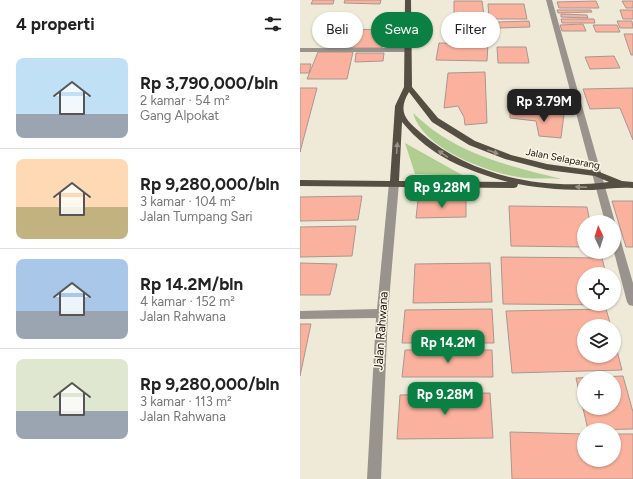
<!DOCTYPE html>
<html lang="id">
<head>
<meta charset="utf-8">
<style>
  :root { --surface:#fff; --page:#f2f2f2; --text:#222; --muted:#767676; --line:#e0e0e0; --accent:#0b8043 }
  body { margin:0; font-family:Figtree,sans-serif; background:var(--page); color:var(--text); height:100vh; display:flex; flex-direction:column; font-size:15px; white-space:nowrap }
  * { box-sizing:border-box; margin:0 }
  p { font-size:13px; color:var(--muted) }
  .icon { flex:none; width:22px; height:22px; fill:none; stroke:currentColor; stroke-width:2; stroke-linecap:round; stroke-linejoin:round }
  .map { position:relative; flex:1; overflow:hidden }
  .panel { display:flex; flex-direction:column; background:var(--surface); width:300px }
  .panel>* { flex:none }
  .banner { position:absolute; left:12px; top:12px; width:261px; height:36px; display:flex; gap:8px }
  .needle { width:26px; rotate:356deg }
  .tools { position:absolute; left:277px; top:215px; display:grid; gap:8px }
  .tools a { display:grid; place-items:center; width:44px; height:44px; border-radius:50%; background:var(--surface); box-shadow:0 1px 3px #0004; font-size:20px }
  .price { position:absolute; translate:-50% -34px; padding:0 9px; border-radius:8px; background:var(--accent); color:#fff; font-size:13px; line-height:26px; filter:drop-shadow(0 1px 2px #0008) }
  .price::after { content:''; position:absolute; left:50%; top:24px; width:12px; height:9px; margin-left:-6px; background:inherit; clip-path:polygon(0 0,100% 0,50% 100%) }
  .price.selected { background:#222; color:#fff }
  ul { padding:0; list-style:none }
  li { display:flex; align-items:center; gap:12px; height:100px; padding:0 16px }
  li+li { border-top:1px solid var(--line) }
  li span { display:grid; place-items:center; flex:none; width:112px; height:80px; border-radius:8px; color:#555 }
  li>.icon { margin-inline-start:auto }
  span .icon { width:48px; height:48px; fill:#fffc; stroke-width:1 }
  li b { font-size:17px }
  h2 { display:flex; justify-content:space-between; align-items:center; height:48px; padding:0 16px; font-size:17px }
  .tag { padding:0 14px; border-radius:18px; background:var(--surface); box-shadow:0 1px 3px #0004; font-size:14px; line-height:36px }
  .tag.selected { background:var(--accent); color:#fff }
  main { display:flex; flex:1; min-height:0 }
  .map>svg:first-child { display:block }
  .green { fill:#b0ce92 }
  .building { fill:#fab29e; stroke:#a99690; fill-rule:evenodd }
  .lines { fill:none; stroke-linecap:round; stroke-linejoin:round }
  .minor { fill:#98938d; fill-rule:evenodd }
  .major { fill:#554e42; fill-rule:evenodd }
  .oneway { fill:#989284 }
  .labels { text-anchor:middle; stroke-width:3; stroke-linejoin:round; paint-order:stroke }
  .far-street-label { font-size:10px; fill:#15140e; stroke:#fdf7e6 }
  .street-label { font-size:12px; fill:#15140e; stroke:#fdf7e6 }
</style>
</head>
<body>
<main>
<section class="panel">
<h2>4 properti<svg class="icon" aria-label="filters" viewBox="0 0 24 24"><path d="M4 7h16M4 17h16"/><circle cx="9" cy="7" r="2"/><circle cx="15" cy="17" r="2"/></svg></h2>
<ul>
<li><span style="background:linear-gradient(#bfe0f5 70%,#9aa5b1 0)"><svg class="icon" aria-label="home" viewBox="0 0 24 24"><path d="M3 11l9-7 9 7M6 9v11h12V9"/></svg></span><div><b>Rp 3,790,000/bln</b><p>2 kamar · 54 m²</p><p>Gang Alpokat</p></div></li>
<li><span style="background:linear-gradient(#ffd9b3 60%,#c2b280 0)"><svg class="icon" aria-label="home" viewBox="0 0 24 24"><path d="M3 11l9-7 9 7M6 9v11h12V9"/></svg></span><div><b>Rp 9,280,000/bln</b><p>3 kamar · 104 m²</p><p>Jalan Tumpang Sari</p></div></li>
<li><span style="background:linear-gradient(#a9c7e8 65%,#9aa5b1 0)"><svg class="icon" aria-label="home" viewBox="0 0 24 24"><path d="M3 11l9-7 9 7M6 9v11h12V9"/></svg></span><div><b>Rp 14.2M/bln</b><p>4 kamar · 152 m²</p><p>Jalan Rahwana</p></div></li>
<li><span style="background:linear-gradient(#dfe7d0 65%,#9aa5b1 0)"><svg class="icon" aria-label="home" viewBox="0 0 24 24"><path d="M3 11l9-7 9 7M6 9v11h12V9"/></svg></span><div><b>Rp 9,280,000/bln</b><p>3 kamar · 113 m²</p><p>Jalan Rahwana</p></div></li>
</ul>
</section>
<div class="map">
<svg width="333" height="479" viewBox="0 0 333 479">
  <rect width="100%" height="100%" fill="#efead8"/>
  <path class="green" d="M113 113C122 121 132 130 142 136 177 159 221 169 262 179 250 178 237 179 225 178 191 174 123 150 113 113Z
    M105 143 164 176 115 174Z"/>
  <path class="building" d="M13 0H34L33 4H11Z
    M45 0H81L80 4 44 3Z
    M154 1H182L184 16 154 17Z
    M296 1 299 8H259L257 2Z
    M322 1H333V8H326Z
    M188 4H224L227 19H189Z
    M257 10H291L292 12 258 13Z
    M320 10H333V19H323Z
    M261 14 287 15 288 18 261 17Z
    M261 19H294L295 23H262Z
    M193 20 195 40H152L153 21Z
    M229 21 230 27 199 28 198 22Z
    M317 21H332L333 28H320Z
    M283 24 286 31H262L260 25Z
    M293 25H317L320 32H296Z
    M86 29 82 48H38L44 30Z
    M324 34H333V55H331Z
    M139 43 188 44 187 61 136 60Z
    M197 47H226L229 63H198Z
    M18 52H53L47 79H7Z
    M56 53H84L83 61 55 62Z
    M314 56 320 68 290 69 285 57Z
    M0 64H11L9 73H0Z
    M185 72 187 123 165 125 164 117 158 106 144 108 148 73Z
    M0 88H17L0 152Z
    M333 88V140L320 108 290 109 283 89Z
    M210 112 264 114 261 138 239 136 236 121 210 118Z
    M62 196 58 220 0 221V197Z
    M166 199V217L116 218 118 200Z
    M312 201H333V247H326Z
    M209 206 287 207 290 222H284V247L211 246Z
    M56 226 52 256 0 257V227Z
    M201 257 302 258 306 274H284V304L313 305 203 304Z
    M0 263 37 264 30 295H0Z
    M190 263 192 302 113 303 115 264Z
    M192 309 194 343H102L105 310Z
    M306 309 311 326H284V356H314V339L322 370 212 373 206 311Z
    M0 324H11L0 376Z
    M105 350H192L193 377H102Z
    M323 376 333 412V429L288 430 276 378ZM284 378H314V408H284Z
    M190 393 193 438 97 439 100 395Z
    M210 432 284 434V460H314V434H333V479H212Z"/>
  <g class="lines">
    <path class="minor" d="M246 0H252L315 222 314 223V222H305Z
      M0 48H109L112 50 109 52H0Z
      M94 180 99 183 88 313 81 479H67L76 318 0 319V311L77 309 89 183Z
      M314 232 319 235 333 283V306L329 305 327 302 314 252Z"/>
    <path class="major" d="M105 0H111L112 87 138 118 175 141 211 155 247 164 297 171 322 181 333 182V188C319 187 306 189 293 190 267 190 243 189 218 184L217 187 214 188 0 186V180L90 181 95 106 104 87ZM109 92 132 122 169 145 205 159 247 170 295 176 309 182C243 190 172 177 121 133 106 120 97 112 109 92ZM102 122C131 157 165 170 208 182L99 181Z"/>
  </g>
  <defs><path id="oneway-solid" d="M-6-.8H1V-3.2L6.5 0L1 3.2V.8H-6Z"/></defs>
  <g class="oneway">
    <use href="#oneway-solid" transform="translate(97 148) rotate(-86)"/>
    <use href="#oneway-solid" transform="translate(193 152) rotate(20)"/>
    <use href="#oneway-solid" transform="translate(143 154) rotate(-146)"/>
    <use href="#oneway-solid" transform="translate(281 187) rotate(-178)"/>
  </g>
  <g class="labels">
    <g class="far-street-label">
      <text transform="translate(263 158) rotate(11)" y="4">Jalan Selaparang</text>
    </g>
    <g class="street-label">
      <text transform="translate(81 331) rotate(-86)" y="4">Jalan Rahwana</text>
    </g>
  </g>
</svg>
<div class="tools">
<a><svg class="needle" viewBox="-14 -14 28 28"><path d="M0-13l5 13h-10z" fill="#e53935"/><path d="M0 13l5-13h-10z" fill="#767676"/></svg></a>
<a><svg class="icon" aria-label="locate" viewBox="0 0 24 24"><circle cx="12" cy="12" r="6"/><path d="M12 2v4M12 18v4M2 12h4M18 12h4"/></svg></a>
<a><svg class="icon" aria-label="layers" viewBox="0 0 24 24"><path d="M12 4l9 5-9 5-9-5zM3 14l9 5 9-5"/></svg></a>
<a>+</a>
<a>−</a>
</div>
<b class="price selected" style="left:244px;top:123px">Rp 3.79M</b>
<b class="price" style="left:142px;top:209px">Rp 9.28M</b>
<b class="price" style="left:148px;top:364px">Rp 14.2M</b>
<b class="price" style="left:145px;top:416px">Rp 9.28M</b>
<div class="banner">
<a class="tag">Beli</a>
<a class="tag selected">Sewa</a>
<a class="tag">Filter</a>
</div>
</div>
</main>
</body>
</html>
